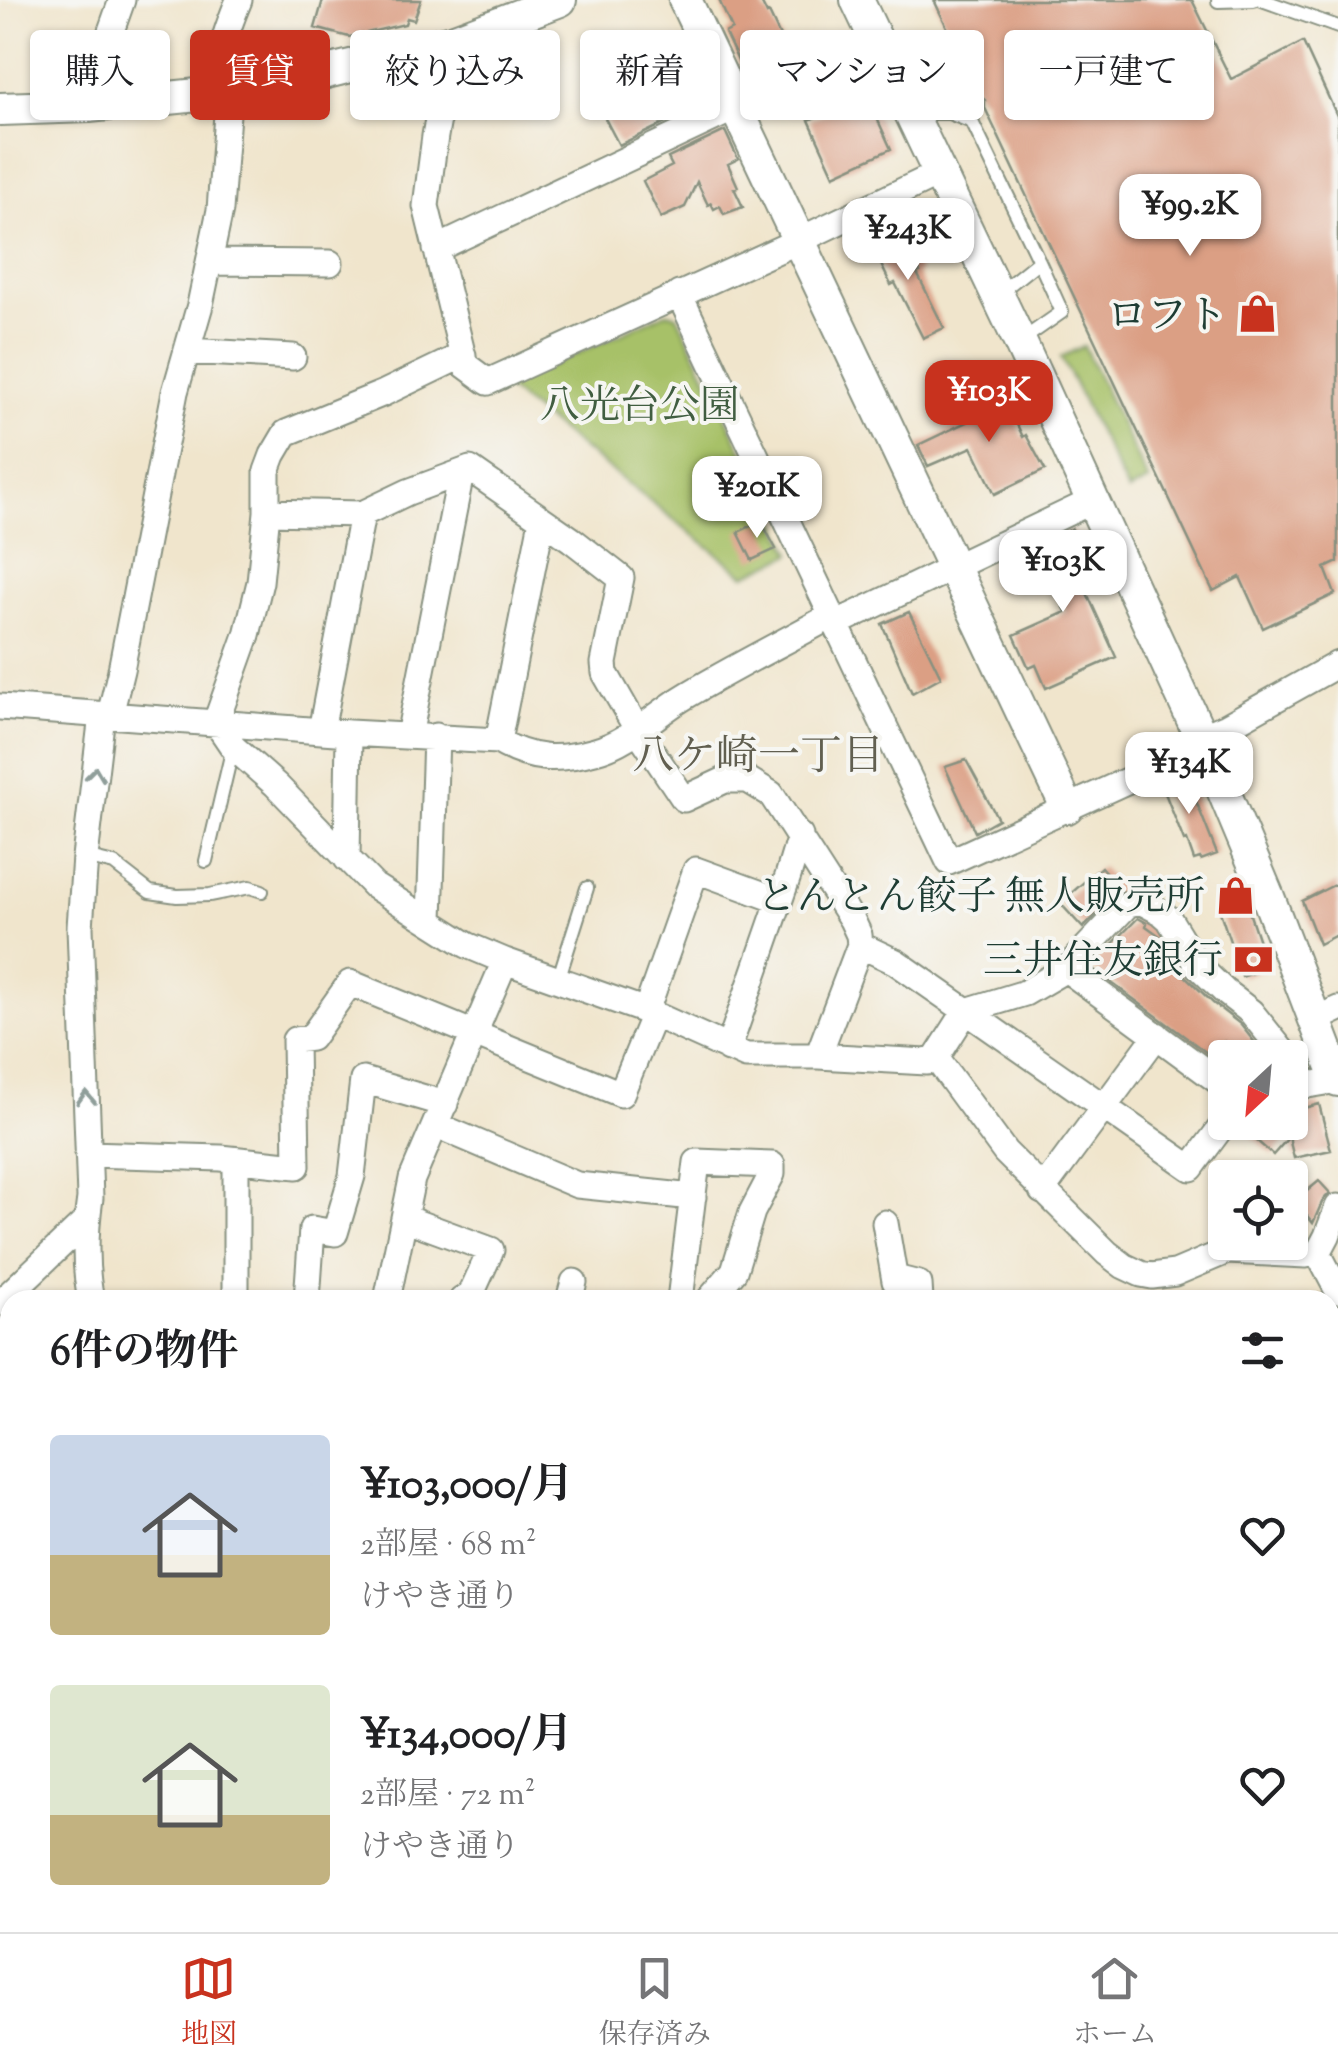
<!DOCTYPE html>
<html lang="ja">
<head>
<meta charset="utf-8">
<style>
  :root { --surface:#fff; --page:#f2f2f2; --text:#202124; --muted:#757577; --line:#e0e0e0; --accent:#c8321e }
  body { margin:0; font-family:"Sorts Mill Goudy","Noto Serif JP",serif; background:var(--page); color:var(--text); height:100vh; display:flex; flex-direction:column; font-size:38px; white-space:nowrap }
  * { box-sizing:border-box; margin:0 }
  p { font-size:32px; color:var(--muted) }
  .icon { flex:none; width:55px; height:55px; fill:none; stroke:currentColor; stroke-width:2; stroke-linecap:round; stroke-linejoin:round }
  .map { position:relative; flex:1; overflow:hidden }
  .details { position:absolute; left:0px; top:1290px; width:1340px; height:642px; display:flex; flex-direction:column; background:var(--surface); border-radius:30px 30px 0 0; box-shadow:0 2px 8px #0004 }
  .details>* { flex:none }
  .top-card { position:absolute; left:30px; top:30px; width:1280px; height:90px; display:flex; gap:20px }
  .needle { width:65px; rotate:206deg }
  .controls { position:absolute; left:1208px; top:1040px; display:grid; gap:20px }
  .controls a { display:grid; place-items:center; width:100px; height:100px; border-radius:10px; background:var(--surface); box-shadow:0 2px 8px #0004; font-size:50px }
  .price { position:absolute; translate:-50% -85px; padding:0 22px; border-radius:20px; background:#fff; color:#222; font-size:32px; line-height:65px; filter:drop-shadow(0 2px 5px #0008) }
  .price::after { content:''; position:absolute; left:50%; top:60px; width:30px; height:22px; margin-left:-15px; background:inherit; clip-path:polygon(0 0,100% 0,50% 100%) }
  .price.active { background:var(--accent); color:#fff }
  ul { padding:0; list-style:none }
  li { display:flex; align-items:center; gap:30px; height:250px; padding:0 50px }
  li span { display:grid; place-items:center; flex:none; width:280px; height:200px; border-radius:10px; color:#555 }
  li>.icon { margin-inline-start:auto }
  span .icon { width:120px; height:120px; fill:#fffc; stroke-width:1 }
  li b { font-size:42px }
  h2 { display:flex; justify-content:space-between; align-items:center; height:120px; padding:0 50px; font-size:42px }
  .tag { padding:0 35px; border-radius:10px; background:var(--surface); box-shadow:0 2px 8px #0004; font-size:35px; line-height:90px }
  .tag.active { background:var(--accent); color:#fff }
  .dock { display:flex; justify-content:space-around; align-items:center; height:140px; border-top:2px solid var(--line); background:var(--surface); font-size:28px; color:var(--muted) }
  .dock a { display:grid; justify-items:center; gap:5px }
  .dock .active { color:var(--accent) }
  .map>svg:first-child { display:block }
  .green { fill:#a7c167; stroke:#637f4e; stroke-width:2.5 }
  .building { fill:#db9f84 }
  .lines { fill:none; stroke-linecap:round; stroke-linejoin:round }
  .service-casing { stroke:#889180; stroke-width:16 }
  .minor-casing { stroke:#889180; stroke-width:29 }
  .tertiary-casing { stroke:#889180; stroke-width:36 }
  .trunk-casing { stroke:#889180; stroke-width:46 }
  .service { stroke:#fff; stroke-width:12 }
  .minor { stroke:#fff; stroke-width:25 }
  .tertiary { stroke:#fff; stroke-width:32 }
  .trunk { stroke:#f8bf6c; stroke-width:42 }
  .oneway { stroke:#8f9e9a }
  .labels { text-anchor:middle; stroke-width:8; stroke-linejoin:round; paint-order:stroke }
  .poi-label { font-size:40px; fill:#1f3d34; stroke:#f6f6f2; text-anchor:end }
  .park-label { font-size:40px; fill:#415e41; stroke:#f6f6f2 }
  .neighbourhood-label { font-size:42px; fill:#615f50; stroke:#f6f6f2 }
</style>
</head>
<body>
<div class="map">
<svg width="1338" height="1932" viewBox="0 0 1338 1932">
  <rect width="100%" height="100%" fill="#f6f6f2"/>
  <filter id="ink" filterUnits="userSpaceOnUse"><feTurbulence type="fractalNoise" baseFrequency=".01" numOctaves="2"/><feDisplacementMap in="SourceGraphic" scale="20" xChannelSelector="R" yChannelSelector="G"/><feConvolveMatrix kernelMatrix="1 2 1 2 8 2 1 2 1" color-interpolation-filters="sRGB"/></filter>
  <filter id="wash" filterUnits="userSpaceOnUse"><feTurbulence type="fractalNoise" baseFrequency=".0048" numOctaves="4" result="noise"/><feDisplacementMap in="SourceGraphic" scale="40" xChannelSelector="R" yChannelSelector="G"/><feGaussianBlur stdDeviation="2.25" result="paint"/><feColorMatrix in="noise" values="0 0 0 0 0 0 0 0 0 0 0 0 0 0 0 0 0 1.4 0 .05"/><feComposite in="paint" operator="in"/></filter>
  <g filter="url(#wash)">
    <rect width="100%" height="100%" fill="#f0e5cc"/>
    <path class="green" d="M668 312 677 315 792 554 745 575 504 387Z
      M1084 346 1148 481 1128 491 1061 357Z"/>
    <g id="blocks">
      <path class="building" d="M323 0H421L414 20 407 18 405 24 349 37 315 28Z
        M719 0H760L767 14 769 13 799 77 755 97 725 33 732 29Z
        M934 0H1192L1231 79 1303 42 1338 118V562L1325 568 1335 594 1263 628 1240 577 1213 591 985 108V100L979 95Z
        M670 43 687 78 689 77 695 89 702 86 710 102 619 145 596 101 620 88 627 103 658 89 642 56Z
        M866 94 891 149 834 175 809 120Z
        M725 131 738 159 728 164 738 187 734 188 743 207 724 214 720 206 714 209 711 203 708 205 697 182 685 207 661 218 643 181 672 166 668 158Z
        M900 232 920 272 917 273 944 328 923 338 895 283 891 285 872 246Z
        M1001 392 1023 437 1026 435 1045 470 995 494 972 447 928 466 918 445 971 420 966 410Z
        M761 521 776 549 752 560 738 532Z
        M1072 529 1088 564 1076 569 1116 657 1046 688 1036 665 1029 668 1014 635 1066 612 1052 580 1036 587 1020 553Z
        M909 612 941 677 912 693 882 624Z
        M966 760 998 819 975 832 945 767Z
        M1185 773 1217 854 1201 860 1200 858 1194 860 1187 840 1184 841 1161 783Z
        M1101 867 1121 890 1083 928 1060 903Z
        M1338 883V934L1319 944 1302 901Z
        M1245 900 1268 968 1242 977 1219 909Z
        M1138 918 1147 923 1146 926 1160 936 1177 963 1175 965 1185 976 1213 1003 1240 1024 1267 1058H1245L1225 1042V1058H1214L1090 967Z
        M1290 1102 1301 1109 1319 1104 1331 1150 1294 1158 1290 1142Z
        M1241 1122H1270L1288 1138 1273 1155 1240 1126Z
        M1319 1181 1330 1193 1323 1200 1313 1223 1295 1201Z"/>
    </g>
  </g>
  <g filter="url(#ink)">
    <use href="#blocks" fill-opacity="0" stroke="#889180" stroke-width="2.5"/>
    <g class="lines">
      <defs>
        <path id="service" d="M1262 0 1338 27
          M1218 1 1254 0
          M914 113H949L976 104 972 122 949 113
          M972 122 1039 261
          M999 293 1039 261 1062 312 1022 340
          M85 857 114 864 150 892 177 896 210 895 250 887 262 891
          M206 861 233 747
          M558 980 587 888
          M1330 1914 1338 1887"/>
        <path id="minor" d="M452 41 435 136 426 206 465 365 488 382 800 240 940 173
          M218 93C217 57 225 34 239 0
          M89 106 94 79 122 0
          M436 249 735 108
          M209 262 330 263
          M679 294 949 862 1205 745
          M187 351 293 357
          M463 355 384 393 286 433 273 455 267 471V512L260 582 247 635 216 722 233 747 276 785 374 886 467 945 505 961 646 1011 746 1056H818L927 1062 936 1058 1005 1152 1107 1253 1124 1266 1141 1274 1152 1276 1175 1273 1227 1251 1306 1255 1318 1253 1327 1236 1338 1207
          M267 512 362 514 408 492 470 469 572 540 621 578 604 663 605 673 637 729 684 799 725 780H748L771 794 852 920 859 935 860 945 896 962 1191 1168 1225 1122
          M835 624 1092 501
          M0 707 349 733 498 741C531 761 558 761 595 751 627 743 654 716 681 699 730 669 781 644 831 616
          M110 715 121 670 175 392 200 305 220 210 227 114 225 92
          M321 731 362 514
          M409 736 461 473
          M1201 737 1227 726 1338 664
          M498 741 542 520
          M347 859 349 733
          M430 920 436 736
          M1066 969 1225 1086
          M646 1011 696 870 778 900
          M1315 1020 1338 1009
          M728 1049 788 876 800 836
          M818 1056 860 945
          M936 1058 966 1011 1025 993 1066 969 1128 904 1140 901 1161 912 1169 919 1197 965 1224 991 1251 1012 1288 1058
          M1290 1060 1308 1085 1338 1080
          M436 1125 577 1185 693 1197
          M88 1154 221 1158 297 1166 295 1040 311 1038 350 983 621 1094 654 1014
          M236 1161V1300
          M1042 1191 1157 1035
          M404 1218 491 1250 471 1294 462 1300
          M885 1223 895 1281 903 1280 919 1284 920 1300
          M1318 1253 1338 1291
          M91 1300C84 1267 85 1232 90 1198L80 927 85 857 102 715
          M307 1300 312 1229 335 1233 352 1176 363 1080 445 1104
          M387 1300 412 1179 505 961
          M569 1300 574 1282
          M680 1300 697 1162 772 1165V1174L752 1212 734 1271 709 1300
          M0 1303 87 1220
          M0 1440 10 1452
          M1330 1582 1338 1579
          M0 1878 10 1876
          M470 1922 480 1932
          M1128 1922 1132 1932
          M128 1932 129 1922
          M307 1932 340 1922
          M587 1932 596 1922"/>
        <path id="tertiary" d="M685 0 1067 807
          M857 0 1020 342 1201 737 1268 897 1338 1080
          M0 109 89 106 218 93 286 82 452 41 560 0"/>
        <path id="trunk" d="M1330 1826 1338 1824
          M876 1932 917 1922"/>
      </defs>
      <use href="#service" class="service-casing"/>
      <use href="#minor" class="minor-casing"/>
      <use href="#tertiary" class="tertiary-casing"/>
      <use href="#trunk" class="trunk-casing"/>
      <use href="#service" class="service"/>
      <use href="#minor" class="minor"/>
      <use href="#tertiary" class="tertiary"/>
      <use href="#trunk" class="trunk"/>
    </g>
    <defs><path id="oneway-chevron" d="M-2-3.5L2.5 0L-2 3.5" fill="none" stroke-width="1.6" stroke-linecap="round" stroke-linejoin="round" transform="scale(2.5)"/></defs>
    <g class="oneway">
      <use href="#oneway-chevron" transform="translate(95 774) rotate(-83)"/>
      <use href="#oneway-chevron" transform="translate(86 1098) rotate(-92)"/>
    </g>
  </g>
  <defs>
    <symbol id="shop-bare" viewBox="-9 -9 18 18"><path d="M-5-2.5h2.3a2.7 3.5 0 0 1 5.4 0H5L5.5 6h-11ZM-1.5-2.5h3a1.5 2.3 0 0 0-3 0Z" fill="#c8321e" stroke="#f6f6f2" stroke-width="2.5" paint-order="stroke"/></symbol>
    <symbol id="bank-bare" viewBox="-9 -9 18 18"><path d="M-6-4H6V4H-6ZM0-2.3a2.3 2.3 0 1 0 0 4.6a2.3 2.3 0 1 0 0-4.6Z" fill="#c8321e" stroke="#f6f6f2" stroke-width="2.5" paint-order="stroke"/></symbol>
  </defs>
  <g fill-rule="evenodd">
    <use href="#shop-bare" x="1230" y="286" width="55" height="55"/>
    <use href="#shop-bare" x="1208" y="868" width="55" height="55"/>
    <use href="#bank-bare" x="1226" y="932" width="55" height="55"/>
  </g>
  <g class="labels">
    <g class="poi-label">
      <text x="1227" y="328">ロフト</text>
      <text x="1205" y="909">とんとん餃子 無人販売所</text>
      <text x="1223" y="973">三井住友銀行</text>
    </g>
    <g class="park-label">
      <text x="640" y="418">八光台公園</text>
    </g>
    <g class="neighbourhood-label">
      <text x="758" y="769">八ケ崎一丁目</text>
    </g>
  </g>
</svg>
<div class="controls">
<a><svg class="needle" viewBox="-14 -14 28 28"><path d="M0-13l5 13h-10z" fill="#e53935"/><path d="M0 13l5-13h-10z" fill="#757577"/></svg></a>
<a><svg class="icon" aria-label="locate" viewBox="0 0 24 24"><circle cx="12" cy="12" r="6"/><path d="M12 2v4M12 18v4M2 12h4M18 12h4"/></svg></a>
</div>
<b class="price" style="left:1190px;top:259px">¥99.2K</b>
<b class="price" style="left:908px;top:283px">¥243K</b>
<b class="price active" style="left:989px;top:445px">¥103K</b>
<b class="price" style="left:757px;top:541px">¥201K</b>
<b class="price" style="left:1063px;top:615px">¥103K</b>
<b class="price" style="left:1189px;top:817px">¥134K</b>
<div class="top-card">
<a class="tag">購入</a>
<a class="tag active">賃貸</a>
<a class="tag">絞り込み</a>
<a class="tag">新着</a>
<a class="tag">マンション</a>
<a class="tag">一戸建て</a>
</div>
<section class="details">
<h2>6件の物件<svg class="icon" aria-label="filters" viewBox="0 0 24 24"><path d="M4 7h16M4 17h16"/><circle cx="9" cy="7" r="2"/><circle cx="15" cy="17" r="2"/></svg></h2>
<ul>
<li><span style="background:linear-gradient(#c9d6e8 60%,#c2b280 0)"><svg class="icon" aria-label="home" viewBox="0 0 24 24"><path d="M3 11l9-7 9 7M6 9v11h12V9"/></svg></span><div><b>¥103,000/月</b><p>2部屋 · 68 m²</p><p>けやき通り</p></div><svg class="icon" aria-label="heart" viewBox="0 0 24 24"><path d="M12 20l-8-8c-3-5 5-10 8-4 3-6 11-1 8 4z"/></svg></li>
<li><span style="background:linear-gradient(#dfe7d0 65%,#c2b280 0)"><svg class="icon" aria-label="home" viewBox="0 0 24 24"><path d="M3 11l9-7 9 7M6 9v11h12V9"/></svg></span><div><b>¥134,000/月</b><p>2部屋 · 72 m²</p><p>けやき通り</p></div><svg class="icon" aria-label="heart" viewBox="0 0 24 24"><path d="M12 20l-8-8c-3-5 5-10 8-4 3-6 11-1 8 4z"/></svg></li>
</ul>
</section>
</div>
<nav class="dock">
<a class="active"><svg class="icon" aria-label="map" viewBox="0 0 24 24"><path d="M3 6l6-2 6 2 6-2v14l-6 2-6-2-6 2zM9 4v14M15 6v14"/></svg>地図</a>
<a><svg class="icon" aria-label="saved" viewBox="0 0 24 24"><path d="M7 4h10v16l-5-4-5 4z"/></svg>保存済み</a>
<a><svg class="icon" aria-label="home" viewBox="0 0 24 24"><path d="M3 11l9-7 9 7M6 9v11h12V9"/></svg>ホーム</a>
</nav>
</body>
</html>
